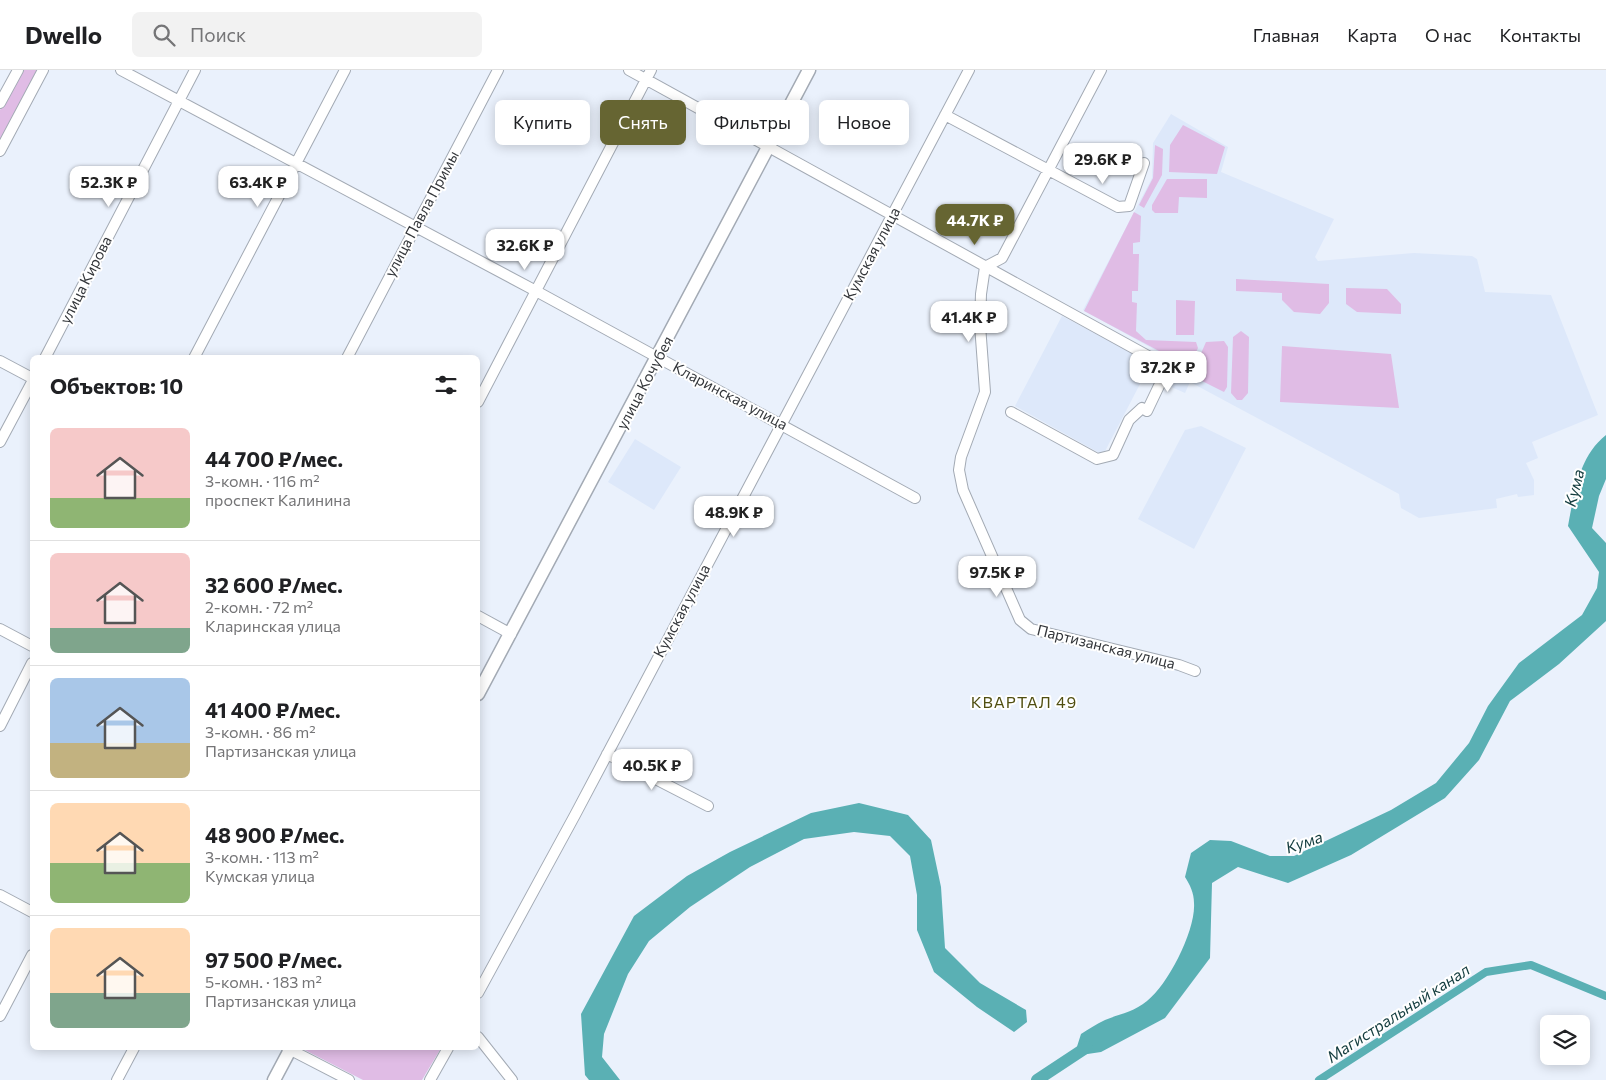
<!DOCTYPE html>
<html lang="ru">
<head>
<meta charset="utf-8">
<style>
  :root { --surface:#fff; --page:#f2f2f2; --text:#202124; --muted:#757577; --line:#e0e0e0; --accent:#666532 }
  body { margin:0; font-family:Commissioner,sans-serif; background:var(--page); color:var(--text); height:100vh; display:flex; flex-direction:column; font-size:19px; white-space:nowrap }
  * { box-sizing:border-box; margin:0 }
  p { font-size:16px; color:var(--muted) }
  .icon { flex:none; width:28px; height:28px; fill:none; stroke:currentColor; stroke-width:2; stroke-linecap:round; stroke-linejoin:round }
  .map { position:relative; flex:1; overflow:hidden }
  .details { position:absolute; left:30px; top:285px; width:450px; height:695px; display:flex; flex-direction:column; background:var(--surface); border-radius:8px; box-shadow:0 2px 12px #0003 }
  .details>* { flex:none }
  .guide { position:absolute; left:495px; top:30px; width:475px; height:45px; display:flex; gap:10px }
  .controls { position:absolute; left:1540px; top:945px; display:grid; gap:10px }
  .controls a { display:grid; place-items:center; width:50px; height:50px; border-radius:8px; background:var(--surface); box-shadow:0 2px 12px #0003; font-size:25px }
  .price { position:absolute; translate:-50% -42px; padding:0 11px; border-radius:10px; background:#fff; color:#222; font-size:16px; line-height:32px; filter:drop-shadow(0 1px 2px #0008) }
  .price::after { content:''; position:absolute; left:50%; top:30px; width:15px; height:11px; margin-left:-8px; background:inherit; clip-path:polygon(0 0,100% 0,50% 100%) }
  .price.active { background:var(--accent); color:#fff }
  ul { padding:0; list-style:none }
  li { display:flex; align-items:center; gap:15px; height:125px; padding:0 20px }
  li+li { border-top:1px solid var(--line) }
  li span { display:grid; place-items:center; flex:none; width:140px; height:100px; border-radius:8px; color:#555 }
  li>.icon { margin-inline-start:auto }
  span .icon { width:60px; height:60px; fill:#fffc; stroke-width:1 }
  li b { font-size:21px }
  h2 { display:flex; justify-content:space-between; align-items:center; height:60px; padding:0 20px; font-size:21px }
  .pill { padding:0 18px; border-radius:8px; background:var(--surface); box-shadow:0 2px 12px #0003; font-size:18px; line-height:45px }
  .pill.active { background:var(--accent); color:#fff }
  header { display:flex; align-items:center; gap:30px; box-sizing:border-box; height:70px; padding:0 25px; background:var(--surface); border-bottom:1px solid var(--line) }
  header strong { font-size:24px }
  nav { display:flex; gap:28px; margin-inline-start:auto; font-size:18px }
  .search { width:350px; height:45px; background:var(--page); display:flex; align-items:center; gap:12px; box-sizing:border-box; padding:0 18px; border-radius:8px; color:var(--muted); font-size:19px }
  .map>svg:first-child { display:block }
  .built { fill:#dde8fa }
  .green { fill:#e0bce5 }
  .water { fill:#5ab0b4 }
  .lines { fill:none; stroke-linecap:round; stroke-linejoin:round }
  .canal { stroke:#5ab0b4; stroke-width:8 }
  .river { stroke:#5ab0b4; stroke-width:12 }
  .minor-casing { stroke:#a3aab4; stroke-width:12 }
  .major-casing { stroke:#a3aab4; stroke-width:15 }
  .minor { stroke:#fff; stroke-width:10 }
  .major { stroke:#fff; stroke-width:12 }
  .labels { text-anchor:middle; stroke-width:4; stroke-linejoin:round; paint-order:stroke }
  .street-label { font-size:15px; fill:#33363a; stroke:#fff }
  .water-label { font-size:16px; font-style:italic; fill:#143d3f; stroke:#fff }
  .neighbourhood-label { font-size:16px; letter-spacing:1px; fill:#504f11; stroke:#fff }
</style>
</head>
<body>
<header>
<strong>Dwello</strong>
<div class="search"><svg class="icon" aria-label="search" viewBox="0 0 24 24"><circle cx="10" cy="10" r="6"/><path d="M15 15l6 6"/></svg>Поиск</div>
<nav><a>Главная</a><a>Карта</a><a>О нас</a><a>Контакты</a></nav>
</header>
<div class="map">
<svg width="1606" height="1010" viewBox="0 0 1606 1010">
  <rect width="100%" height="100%" fill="#eaf1fc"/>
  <path class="built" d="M1171 44 1228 77 1221 102 1334 149 1315 187 1318 191 1414 183 1472 186 1477 189 1485 222 1551 225 1598 345 1532 372 1538 388 1526 393 1534 410V425L1518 427 1517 424 1496 429 1497 438 1419 448 1401 438 1399 424 1190 312 1185 323 1169 316 1165 310 1175 291 1083 240 1152 108 1153 73Z
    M1062 246 1151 293 1103 385 1015 336Z
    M1201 356 1246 378 1194 479 1138 449 1185 360Z
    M635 369 681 397 654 440 608 412Z"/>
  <path class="green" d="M21 0H38L0 72V40Z
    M1183 55 1225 77 1217 104 1169 102 1170 75Z
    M1155 75 1163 79 1162 105 1144 138 1139 135 1153 108Z
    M1167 109H1207V128L1179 127 1178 143H1155L1152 140V135Z
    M1134 142 1141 146 1140 172 1133 173V184H1139L1138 221H1132V232L1137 233 1136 261 1146 270 1196 272 1198 278 1189 297 1084 241Z
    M1236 209 1329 214V233L1320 244 1294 242 1282 230V223L1236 221Z
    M1346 218 1387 219 1401 234V244L1357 242 1346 234Z
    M1176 230 1195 231 1194 265H1176Z
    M1241 261 1249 267 1248 323 1242 330H1237L1231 323 1233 267Z
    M1224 271 1228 277 1227 317 1224 322 1198 309 1195 297 1206 272Z
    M1282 276 1391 284 1399 338 1280 332Z
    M301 978H441L422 1010H363Z"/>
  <path class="water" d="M1606 365V409L1599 426 1592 458 1606 473V551L1559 594 1510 631 1479 690 1445 728 1351 785 1288 813 1238 797 1212 813 1210 888 1165 948 1101 982 1074 986 1081 964C1089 959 1096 954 1105 950 1119 944 1134 942 1147 931 1168 915 1196 860 1194 833 1194 823 1190 815 1185 807L1191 783 1210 770 1231 771 1270 786H1294L1391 740 1436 713 1469 673 1488 636 1519 593 1582 545 1597 518 1599 502 1568 456C1574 424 1579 386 1606 365Z
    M859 733 908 745 931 770 941 817 945 878 980 913 1026 940 1027 952 1014 962 977 937 934 902 917 860V825L910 786 890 766 854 762 804 769 750 797 690 837 649 871 628 904 604 964 602 987 620 1010H589L585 1005 581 944 634 846 687 806 730 782 811 743Z"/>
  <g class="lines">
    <path class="canal" d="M1319 1010 1486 902 1531 895 1606 926"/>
    <path class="river" d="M1037 1010 1087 977"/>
    <defs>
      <path id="minor" d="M121 0 536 221 915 428
        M629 0 1168 297 1147 341 1142 338 1129 350 1113 385 1097 389 1011 342
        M1101 0 1002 188 985 197 981 224 980 255 985 322 961 387 959 400 963 420 1020 550 1031 559 1179 595 1195 601
        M0 33 18 0
        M945 45 1118 137 1129 136 1144 93
        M0 81 43 0
        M45 288 195 0
        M194 288 345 0
        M347 288 498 0
        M0 291 32 308
        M478 332 651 0
        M0 372 32 312
        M478 546 511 564
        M0 559 32 576
        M0 656 32 593
        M607 684 708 736
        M0 825 32 842
        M478 923 575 745 969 0
        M0 946 32 885
        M478 967 512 1010
        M287 978 349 1010
        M117 1010 134 978
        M430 1010 448 978"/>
      <path id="major" d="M478 624 809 0
        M274 1010 291 978"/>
    </defs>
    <use href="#minor" class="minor-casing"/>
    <use href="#major" class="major-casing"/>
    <use href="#minor" class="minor"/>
    <use href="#major" class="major"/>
  </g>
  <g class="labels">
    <g class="street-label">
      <text transform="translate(422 144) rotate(-62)" y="5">улица Павла Примы</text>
      <text transform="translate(872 184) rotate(-62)" y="5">Кумская улица</text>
      <text transform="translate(86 210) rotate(-63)" y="5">улица Кирова</text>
      <text transform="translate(645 313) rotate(-62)" y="5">улица Кочубея</text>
      <text transform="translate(730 326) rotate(28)" y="5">Кларинская улица</text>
      <text transform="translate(682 541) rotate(-62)" y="5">Кумская улица</text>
      <text transform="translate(1106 577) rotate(14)" y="5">Партизанская улица</text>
    </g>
    <g class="water-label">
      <text transform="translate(1574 418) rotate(-76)" y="6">Кума</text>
      <text transform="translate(1304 772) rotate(-19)" y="6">Кума</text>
      <text transform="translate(1398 943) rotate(-33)" y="6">Магистральный канал</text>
    </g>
    <g class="neighbourhood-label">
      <text x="1024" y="638">КВАРТАЛ 49</text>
    </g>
  </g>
</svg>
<div class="controls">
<a><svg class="icon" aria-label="layers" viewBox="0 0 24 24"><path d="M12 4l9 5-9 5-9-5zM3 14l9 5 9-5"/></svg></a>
</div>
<b class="price" style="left:1103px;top:115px">29.6K ₽</b>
<b class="price" style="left:109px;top:138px">52.3K ₽</b>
<b class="price" style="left:258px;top:138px">63.4K ₽</b>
<b class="price active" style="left:975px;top:176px">44.7K ₽</b>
<b class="price" style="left:525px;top:201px">32.6K ₽</b>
<b class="price" style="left:969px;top:273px">41.4K ₽</b>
<b class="price" style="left:1168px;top:323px">37.2K ₽</b>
<b class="price" style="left:734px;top:468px">48.9K ₽</b>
<b class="price" style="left:997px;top:528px">97.5K ₽</b>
<b class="price" style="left:652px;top:721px">40.5K ₽</b>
<div class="guide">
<a class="pill">Купить</a>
<a class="pill active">Снять</a>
<a class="pill">Фильтры</a>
<a class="pill">Новое</a>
</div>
<section class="details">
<h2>Объектов: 10<svg class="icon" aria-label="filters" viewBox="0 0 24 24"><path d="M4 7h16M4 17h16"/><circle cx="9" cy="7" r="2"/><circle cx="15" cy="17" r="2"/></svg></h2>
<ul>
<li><span style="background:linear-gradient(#f6c9c9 70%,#8fb573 0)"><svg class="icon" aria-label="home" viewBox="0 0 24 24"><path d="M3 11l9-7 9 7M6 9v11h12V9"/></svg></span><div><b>44 700 ₽/мес.</b><p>3-комн. · 116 m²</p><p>проспект Калинина</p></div></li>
<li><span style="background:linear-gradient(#f6c9c9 75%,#7fa58c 0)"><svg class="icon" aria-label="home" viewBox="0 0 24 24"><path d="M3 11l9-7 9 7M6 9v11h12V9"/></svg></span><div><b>32 600 ₽/мес.</b><p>2-комн. · 72 m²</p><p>Кларинская улица</p></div></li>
<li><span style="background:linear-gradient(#a9c7e8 65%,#c2b280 0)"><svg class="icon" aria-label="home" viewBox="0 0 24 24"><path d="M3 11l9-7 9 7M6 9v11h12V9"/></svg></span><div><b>41 400 ₽/мес.</b><p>3-комн. · 86 m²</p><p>Партизанская улица</p></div></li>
<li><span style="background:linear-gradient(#ffd9b3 60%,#8fb573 0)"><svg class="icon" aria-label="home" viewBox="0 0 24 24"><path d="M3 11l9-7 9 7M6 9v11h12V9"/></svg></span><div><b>48 900 ₽/мес.</b><p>3-комн. · 113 m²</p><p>Кумская улица</p></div></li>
<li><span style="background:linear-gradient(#ffd9b3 65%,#7fa58c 0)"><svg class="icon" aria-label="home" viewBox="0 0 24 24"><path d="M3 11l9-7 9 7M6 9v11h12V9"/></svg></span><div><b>97 500 ₽/мес.</b><p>5-комн. · 183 m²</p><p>Партизанская улица</p></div></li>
</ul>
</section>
</div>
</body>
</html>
